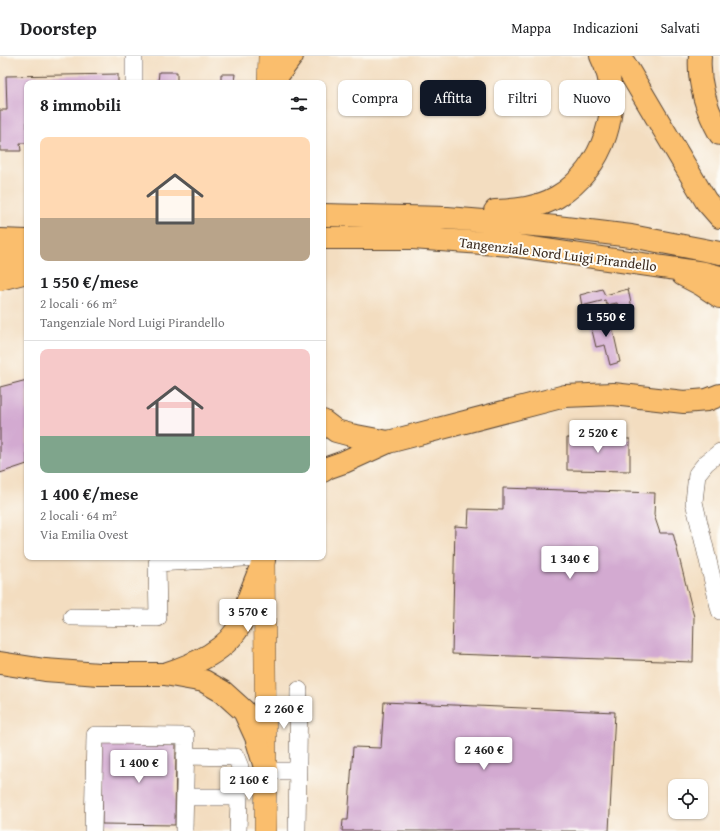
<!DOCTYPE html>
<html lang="it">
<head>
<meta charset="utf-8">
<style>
  :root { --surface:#fff; --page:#f2f2f2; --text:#202124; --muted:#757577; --line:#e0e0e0; --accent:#111827 }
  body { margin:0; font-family:"Gentium Book Plus",serif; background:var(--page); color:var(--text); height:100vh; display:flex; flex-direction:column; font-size:15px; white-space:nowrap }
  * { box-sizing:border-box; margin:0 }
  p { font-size:13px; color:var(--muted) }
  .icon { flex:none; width:22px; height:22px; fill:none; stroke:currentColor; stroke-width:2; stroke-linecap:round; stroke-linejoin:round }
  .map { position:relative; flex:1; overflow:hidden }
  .side { position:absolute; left:24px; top:24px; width:302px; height:480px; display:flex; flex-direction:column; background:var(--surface); border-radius:8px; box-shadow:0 1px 3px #0004 }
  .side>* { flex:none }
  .banner { position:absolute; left:338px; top:24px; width:322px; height:36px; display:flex; gap:8px }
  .buttons { position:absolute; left:668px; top:723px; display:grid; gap:8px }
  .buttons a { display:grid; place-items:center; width:40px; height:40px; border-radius:8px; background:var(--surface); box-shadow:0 1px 3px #0004; font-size:20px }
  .price { position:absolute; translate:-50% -34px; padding:0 9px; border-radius:4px; background:#fff; color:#222; font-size:13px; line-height:26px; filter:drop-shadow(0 1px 2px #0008) }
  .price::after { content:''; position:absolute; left:50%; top:24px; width:12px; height:9px; margin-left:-6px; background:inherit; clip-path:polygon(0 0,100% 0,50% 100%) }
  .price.current { background:var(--accent); color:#fff }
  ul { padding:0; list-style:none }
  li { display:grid; align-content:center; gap:8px; height:212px; padding:0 16px }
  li+li { border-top:1px solid var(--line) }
  li span { display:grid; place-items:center; height:124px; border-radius:8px; color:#555 }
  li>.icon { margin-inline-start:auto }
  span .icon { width:72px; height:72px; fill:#fffc; stroke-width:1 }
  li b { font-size:17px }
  h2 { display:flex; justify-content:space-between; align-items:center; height:48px; padding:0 16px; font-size:17px }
  .pill { padding:0 14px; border-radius:8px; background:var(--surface); box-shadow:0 1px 3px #0004; font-size:14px; line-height:36px }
  .pill.current { background:var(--accent); color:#fff }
  header { display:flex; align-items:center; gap:24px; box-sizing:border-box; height:56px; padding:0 20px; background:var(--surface); border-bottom:1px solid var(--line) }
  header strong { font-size:19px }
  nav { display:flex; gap:22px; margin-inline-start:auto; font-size:14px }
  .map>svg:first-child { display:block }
  .building { fill:#d3aad1 }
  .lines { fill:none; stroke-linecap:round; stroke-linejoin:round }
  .minor-casing { stroke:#574536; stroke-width:18 }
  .major-casing { stroke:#574536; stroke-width:22 }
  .highway-casing { stroke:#574536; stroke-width:24 }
  .minor { stroke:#fff; stroke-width:17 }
  .major { stroke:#fabe6d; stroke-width:21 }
  .highway { stroke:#fabe6d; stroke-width:22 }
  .labels { text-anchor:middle; stroke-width:4; stroke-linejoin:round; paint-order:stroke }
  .street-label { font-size:14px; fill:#3b2a1e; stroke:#fdfcf7 }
</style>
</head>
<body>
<header>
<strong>Doorstep</strong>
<nav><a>Mappa</a><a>Indicazioni</a><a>Salvati</a></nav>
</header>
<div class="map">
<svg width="720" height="775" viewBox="0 0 720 775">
  <rect width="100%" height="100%" fill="#fdfcf7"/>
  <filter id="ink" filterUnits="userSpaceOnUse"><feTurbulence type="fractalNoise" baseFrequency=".025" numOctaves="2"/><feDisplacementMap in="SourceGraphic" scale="8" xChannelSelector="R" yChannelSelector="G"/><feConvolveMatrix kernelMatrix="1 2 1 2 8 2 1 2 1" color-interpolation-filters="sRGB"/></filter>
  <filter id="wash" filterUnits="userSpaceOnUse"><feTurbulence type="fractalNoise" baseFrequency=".012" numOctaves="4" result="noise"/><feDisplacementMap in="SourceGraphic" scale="16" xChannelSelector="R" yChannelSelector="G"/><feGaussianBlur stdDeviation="0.9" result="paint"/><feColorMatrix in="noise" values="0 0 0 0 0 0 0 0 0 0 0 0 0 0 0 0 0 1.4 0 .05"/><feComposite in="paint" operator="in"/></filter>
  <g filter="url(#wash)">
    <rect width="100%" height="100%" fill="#f3ddc0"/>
    <g id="blocks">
      <path class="building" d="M159 16H177V27H158Z
        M118 18V27H27V87H20L21 95H0V54H7L6 20Z
        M221 18H235L234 27H221Z
        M602 233 605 239 628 233 632 252 620 256 617 247 607 249 605 244 582 250 580 239Z
        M610 261 620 306 610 309 605 289 596 291 590 266Z
        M27 324V408L0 417V331Z
        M567 382 630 383V415L567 414Z
        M503 432 655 437 654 459 660 477H673L694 561 693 606 452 598 455 470 468 471 469 453 503 454Z
        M384 646 615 656 609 775H342L343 764H348L353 691 381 692Z
        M102 687 176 688 175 769 102 768Z"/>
    </g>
  </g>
  <g filter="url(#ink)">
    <use href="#blocks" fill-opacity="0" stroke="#574536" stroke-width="1"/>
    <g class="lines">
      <defs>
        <path id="minor" d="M134 27V0
          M720 396 706 407 697 418 694 446 720 555
          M72 561 158 562 157 507 261 501
          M185 700 236 701 240 711 238 775
          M266 715H298
          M185 741H239
          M93 775 95 679 186 680 184 775
          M297 775 299 634"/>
        <path id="major" d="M268 27 269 0
          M264 504 266 715 265 775"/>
        <path id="highway" d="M620 0 706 145 720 161
          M700 0C698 27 707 55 720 78
          M272 27 292 0
          M495 155C517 154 538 152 557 141 603 114 626 49 601 0
          M323 159 447 162 557 171 631 180 720 197
          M323 182H412L511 189 704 217 720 221
          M0 184 27 185
          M0 201 27 195
          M683 219 702 229 720 241
          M0 223 27 216
          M323 365 336 375 351 379 388 386
          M323 415 327 412 344 406 388 386 565 340 613 338 684 346 707 344 720 339
          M0 607 45 614 99 618H165L204 625 223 636 244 655 256 681 266 715
          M165 618C195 608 228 595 242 565 245 560 245 553 247 547 252 532 258 518 264 504"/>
      </defs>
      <use href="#minor" class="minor-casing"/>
      <use href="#major" class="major-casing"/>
      <use href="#highway" class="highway-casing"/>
      <use href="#minor" class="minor"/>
      <use href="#major" class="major"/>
      <use href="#highway" class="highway"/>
    </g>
  </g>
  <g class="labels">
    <g class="street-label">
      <text transform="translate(558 198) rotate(7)" y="5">Tangenziale Nord Luigi Pirandello</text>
    </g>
  </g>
</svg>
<div class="buttons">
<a><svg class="icon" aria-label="locate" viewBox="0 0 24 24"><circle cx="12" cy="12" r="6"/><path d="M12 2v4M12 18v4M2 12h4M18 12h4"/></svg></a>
</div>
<b class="price current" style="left:606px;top:282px">1 550 €</b>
<b class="price" style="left:598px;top:398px">2 520 €</b>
<b class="price" style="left:570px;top:524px">1 340 €</b>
<b class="price" style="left:248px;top:577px">3 570 €</b>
<b class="price" style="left:284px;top:674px">2 260 €</b>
<b class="price" style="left:484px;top:715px">2 460 €</b>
<b class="price" style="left:139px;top:728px">1 400 €</b>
<b class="price" style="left:249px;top:745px">2 160 €</b>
<div class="banner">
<a class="pill">Compra</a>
<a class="pill current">Affitta</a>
<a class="pill">Filtri</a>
<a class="pill">Nuovo</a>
</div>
<section class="side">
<h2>8 immobili<svg class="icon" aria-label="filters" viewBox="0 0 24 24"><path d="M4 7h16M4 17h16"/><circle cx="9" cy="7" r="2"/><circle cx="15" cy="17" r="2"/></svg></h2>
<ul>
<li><span style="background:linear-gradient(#ffd9b3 65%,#b9a48a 0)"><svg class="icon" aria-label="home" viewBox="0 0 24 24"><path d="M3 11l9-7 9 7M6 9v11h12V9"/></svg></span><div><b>1 550 €/mese</b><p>2 locali · 66 m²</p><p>Tangenziale Nord Luigi Pirandello</p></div></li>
<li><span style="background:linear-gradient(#f6c9c9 70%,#7fa58c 0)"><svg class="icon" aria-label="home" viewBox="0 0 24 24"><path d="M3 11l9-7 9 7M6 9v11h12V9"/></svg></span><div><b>1 400 €/mese</b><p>2 locali · 64 m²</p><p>Via Emilia Ovest</p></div></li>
</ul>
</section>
</div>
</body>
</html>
